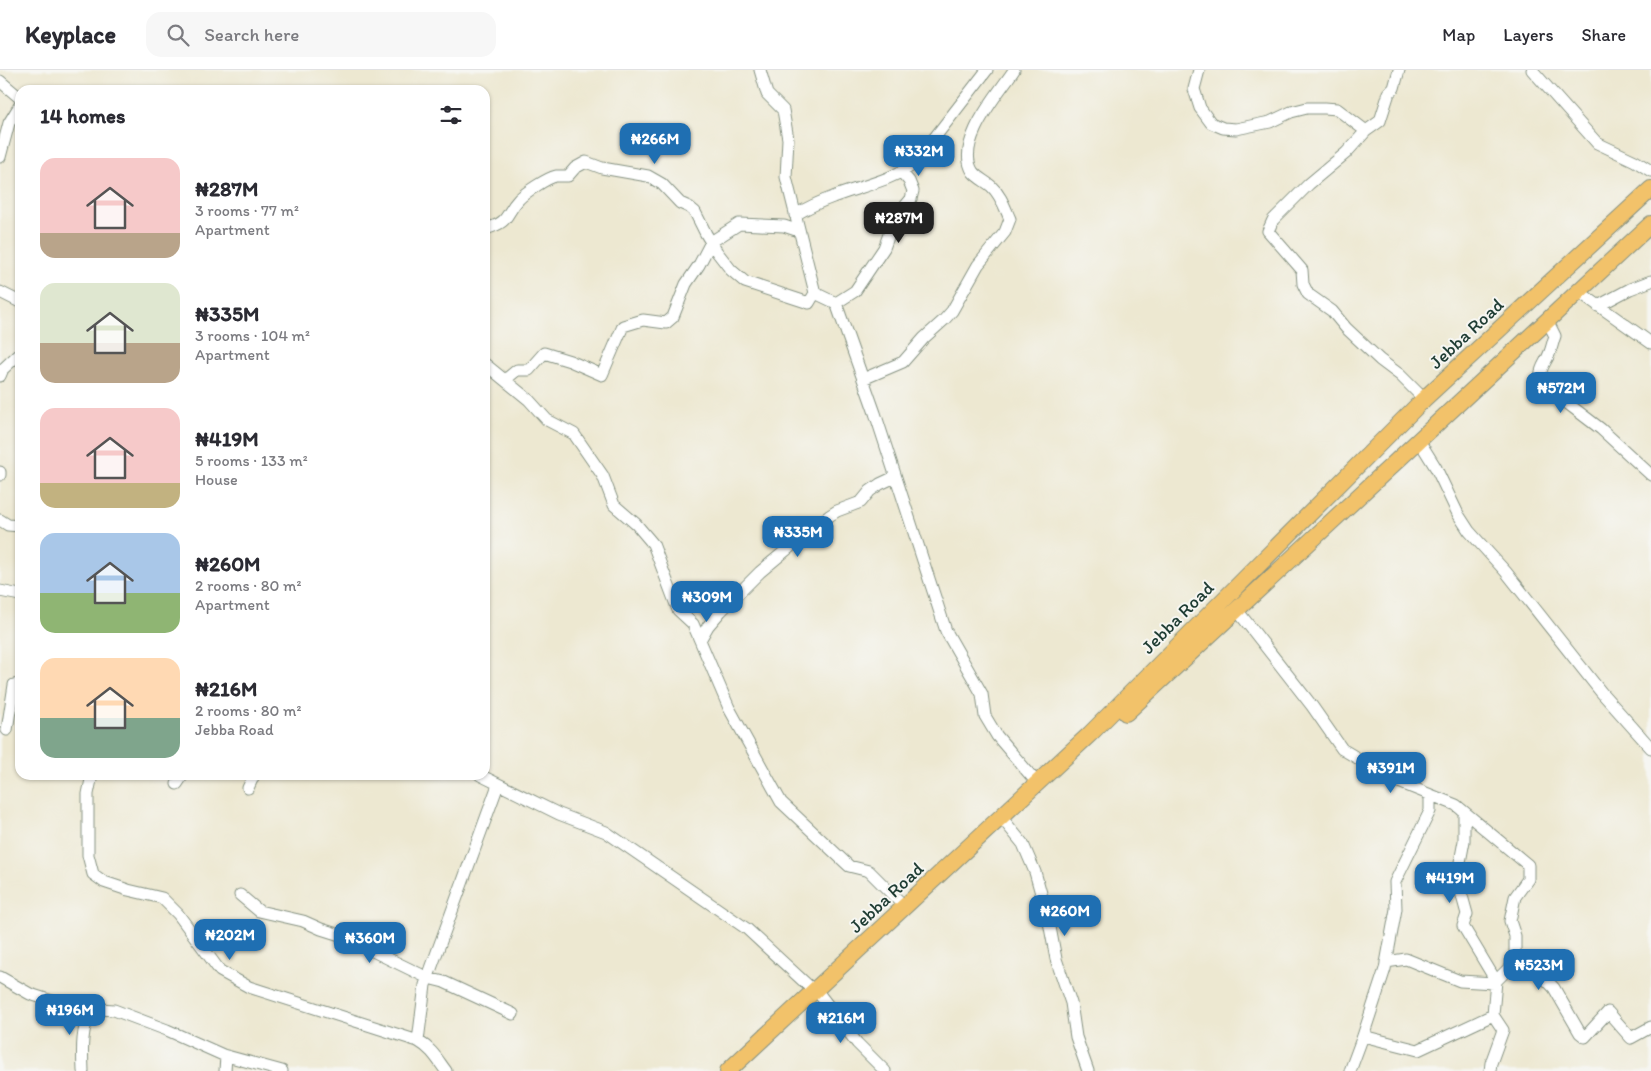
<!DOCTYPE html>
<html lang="en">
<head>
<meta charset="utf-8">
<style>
  :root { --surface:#fff; --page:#f7f7f7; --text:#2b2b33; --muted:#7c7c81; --line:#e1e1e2; --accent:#1f6fb2 }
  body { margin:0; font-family:Itim,sans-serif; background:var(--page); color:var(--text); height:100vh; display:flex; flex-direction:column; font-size:19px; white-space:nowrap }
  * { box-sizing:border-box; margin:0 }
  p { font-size:16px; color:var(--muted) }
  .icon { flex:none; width:28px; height:28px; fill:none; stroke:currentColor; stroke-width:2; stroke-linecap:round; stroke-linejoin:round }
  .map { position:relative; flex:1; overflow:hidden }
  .drawer { position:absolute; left:15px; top:15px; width:475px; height:695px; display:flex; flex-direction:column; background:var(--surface); border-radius:15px; box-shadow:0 1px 4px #0004 }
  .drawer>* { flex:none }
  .price { position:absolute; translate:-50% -42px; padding:0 11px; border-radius:10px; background:var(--accent); color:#fff; font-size:16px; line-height:32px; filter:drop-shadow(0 1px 2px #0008) }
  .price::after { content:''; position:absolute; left:50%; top:30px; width:15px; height:11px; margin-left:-8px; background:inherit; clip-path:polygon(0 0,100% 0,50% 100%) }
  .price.current { background:#222; color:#fff }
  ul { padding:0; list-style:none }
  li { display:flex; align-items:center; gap:15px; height:125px; padding:0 25px }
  li span { display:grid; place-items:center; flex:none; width:140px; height:100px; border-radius:15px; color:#555 }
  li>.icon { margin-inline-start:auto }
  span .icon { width:60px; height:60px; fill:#fffc; stroke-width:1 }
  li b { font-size:21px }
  h2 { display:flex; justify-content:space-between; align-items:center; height:60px; padding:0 25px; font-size:21px }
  header { display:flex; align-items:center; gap:30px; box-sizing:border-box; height:70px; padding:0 25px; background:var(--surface); border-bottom:1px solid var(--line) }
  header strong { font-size:24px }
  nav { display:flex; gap:28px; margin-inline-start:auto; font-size:18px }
  .search { width:350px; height:45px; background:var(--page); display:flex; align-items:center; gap:12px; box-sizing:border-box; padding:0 18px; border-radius:15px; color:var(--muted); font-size:19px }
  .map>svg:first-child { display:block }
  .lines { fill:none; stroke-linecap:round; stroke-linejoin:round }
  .minor-casing { stroke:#869282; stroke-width:13 }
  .highway-casing { stroke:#869282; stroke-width:18 }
  .minor { stroke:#fff; stroke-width:11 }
  .highway { stroke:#f2c26a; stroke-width:16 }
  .labels { text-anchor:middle; stroke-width:4; stroke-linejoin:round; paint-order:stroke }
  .street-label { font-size:19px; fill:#1f3d34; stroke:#f6f6f2 }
</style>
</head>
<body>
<header>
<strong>Keyplace</strong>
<div class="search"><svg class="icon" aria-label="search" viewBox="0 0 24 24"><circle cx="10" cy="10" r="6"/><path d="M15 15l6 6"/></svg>Search here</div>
<nav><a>Map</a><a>Layers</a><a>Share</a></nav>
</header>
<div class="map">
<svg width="1651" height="1001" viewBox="0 0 1651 1001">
  <rect width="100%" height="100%" fill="#f6f6f2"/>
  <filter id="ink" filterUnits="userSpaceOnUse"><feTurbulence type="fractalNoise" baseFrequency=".02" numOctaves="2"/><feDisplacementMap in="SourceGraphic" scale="10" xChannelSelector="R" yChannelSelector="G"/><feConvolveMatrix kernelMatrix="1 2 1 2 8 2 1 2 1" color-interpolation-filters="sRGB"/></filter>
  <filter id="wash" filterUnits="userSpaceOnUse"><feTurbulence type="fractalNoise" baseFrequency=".0096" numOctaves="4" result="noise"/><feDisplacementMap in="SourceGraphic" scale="20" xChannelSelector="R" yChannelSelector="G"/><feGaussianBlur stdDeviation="1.12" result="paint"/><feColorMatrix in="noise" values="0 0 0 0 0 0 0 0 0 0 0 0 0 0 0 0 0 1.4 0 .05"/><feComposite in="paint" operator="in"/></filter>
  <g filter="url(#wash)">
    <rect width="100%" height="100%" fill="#ede8d1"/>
  </g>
  <g filter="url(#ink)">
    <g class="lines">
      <defs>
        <path id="minor" d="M760 0 767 24 783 40 788 69 786 107 815 223 836 233 875 343 946 561 982 624 985 646 997 666 1038 714
          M1199 0 1194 19 1200 38 1211 53 1223 58 1236 59 1270 52 1291 42 1307 38H1325L1337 39 1366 61
          M1399 0 1394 18 1389 23 1380 51 1366 61 1346 83 1309 114 1273 150 1268 161 1302 200 1303 214 1308 224 1332 241 1346 258 1380 290 1400 305 1424 329
          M1532 0 1597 73 1635 91 1651 101
          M0 11 20 28
          M0 87 9 53 20 35
          M795 145C807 138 819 132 833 127 861 116 891 111 915 93L987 0
          M485 159C511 152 504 145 519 129 526 122 547 108 556 106 560 106 564 106 568 106L575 98 586 92 602 98 648 106 662 114 680 133 689 137 695 142 706 164 717 182 731 200 745 212 809 233 815 223
          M1578 221 1651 273
          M0 222 20 232
          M836 233 855 221 884 178 895 148 911 129 913 121 909 111 902 103
          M1598 236 1630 219 1651 211
          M1547 250 1555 266C1553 271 1552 277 1550 282 1544 298 1535 300 1546 317L1601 359 1651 405
          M485 294 529 330 547 350 574 364 603 406 614 435 636 454 653 474 678 540 693 554 729 638 781 732 849 796 869 801 905 837
          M0 306 3 299 20 283
          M863 309 903 292 924 268 944 250 952 241 978 195 1005 162 1010 149C1005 138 1001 125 991 116 985 111 978 108 973 102 954 73 999 23 1014 0
          M505 310 517 300H529L544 283 570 291 602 305 623 256 643 250 666 253 673 247 686 214 699 195 711 172 739 154 784 156 799 161
          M1418 369 1436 398 1458 444 1469 461 1506 502 1601 622 1651 678
          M0 402V405
          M0 450 8 455 20 456
          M0 521 20 525
          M1237 540 1312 636 1342 679 1396 711 1456 735 1528 795V809L1515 827 1510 851 1515 866V892
          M700 570 708 556 721 541 760 502 790 477 829 446 837 441 861 432 870 421 880 414 895 407
          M7 660 14 615 20 614
          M92 705 88 724V785L93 804 104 812 128 820 162 828 178 844 220 901 249 917 418 971C432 979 437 989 446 1001
          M480 705 559 744 606 762 747 859 814 921
          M177 714 183 705
          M248 718 254 705
          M1006 753 1023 774 1035 802 1049 852 1056 889 1071 933 1076 967 1088 1001
          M240 825 259 841 303 851 321 859 340 865 428 908 444 912 513 944
          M1386 892 1406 889 1460 911 1494 913 1515 892 1538 901 1554 918 1580 963 1585 967 1608 942 1631 968 1651 957
          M0 907 30 924 55 932 85 938 114 940 167 960 223 985 282 1001
          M820 925 857 973 885 1001
          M1363 966 1418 980 1493 945 1496 911 1463 856 1467 844 1457 808 1464 771V742
          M418 971 425 915 498 715
          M83 1001C82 979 81 958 92 939
          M225 1001 226 986
          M1350 1001 1363 966 1385 899 1396 839 1395 812 1430 741V725
          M1490 1001 1491 993 1503 960 1493 945"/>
        <path id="highway" d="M1126 643 1651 154
          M728 1001 1090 664 1424 329 1651 119"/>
      </defs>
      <use href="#minor" class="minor-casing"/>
      <use href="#highway" class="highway-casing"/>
      <use href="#minor" class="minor"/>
      <use href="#highway" class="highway"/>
    </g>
  </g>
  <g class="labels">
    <g class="street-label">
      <text transform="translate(1466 263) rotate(-43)" y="7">Jebba Road</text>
      <text transform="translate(1177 547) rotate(-45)" y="7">Jebba Road</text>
      <text transform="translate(886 827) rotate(-43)" y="7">Jebba Road</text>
    </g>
  </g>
</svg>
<b class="price" style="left:655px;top:95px">₦266M</b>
<b class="price" style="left:919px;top:107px">₦332M</b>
<b class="price current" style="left:899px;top:174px">₦287M</b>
<b class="price" style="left:1561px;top:344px">₦572M</b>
<b class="price" style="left:798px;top:488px">₦335M</b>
<b class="price" style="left:707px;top:553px">₦309M</b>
<b class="price" style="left:1391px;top:724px">₦391M</b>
<b class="price" style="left:1450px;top:834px">₦419M</b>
<b class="price" style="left:1065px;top:867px">₦260M</b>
<b class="price" style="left:230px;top:891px">₦202M</b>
<b class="price" style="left:370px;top:894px">₦360M</b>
<b class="price" style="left:1539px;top:921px">₦523M</b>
<b class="price" style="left:70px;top:966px">₦196M</b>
<b class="price" style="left:841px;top:974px">₦216M</b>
<section class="drawer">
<h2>14 homes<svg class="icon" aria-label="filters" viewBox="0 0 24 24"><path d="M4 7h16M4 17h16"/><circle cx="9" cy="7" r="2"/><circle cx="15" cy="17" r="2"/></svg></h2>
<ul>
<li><span style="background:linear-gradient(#f6c9c9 75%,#b9a48a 0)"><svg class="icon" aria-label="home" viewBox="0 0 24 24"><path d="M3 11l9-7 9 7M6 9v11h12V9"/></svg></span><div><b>₦287M</b><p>3 rooms · 77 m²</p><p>Apartment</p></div></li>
<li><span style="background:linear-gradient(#dfe7d0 60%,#b9a48a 0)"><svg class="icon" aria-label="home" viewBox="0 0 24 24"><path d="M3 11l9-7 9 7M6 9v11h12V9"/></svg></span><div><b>₦335M</b><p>3 rooms · 104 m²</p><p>Apartment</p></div></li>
<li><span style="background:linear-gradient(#f6c9c9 75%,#c2b280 0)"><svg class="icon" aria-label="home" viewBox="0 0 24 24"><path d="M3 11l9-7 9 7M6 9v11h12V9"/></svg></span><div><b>₦419M</b><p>5 rooms · 133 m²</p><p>House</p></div></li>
<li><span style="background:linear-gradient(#a9c7e8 60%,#8fb573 0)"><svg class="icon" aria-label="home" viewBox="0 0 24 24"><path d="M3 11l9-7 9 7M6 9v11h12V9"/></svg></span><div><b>₦260M</b><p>2 rooms · 80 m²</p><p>Apartment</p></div></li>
<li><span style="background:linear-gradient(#ffd9b3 60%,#7fa58c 0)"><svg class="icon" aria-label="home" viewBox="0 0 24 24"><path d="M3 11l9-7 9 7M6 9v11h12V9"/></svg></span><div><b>₦216M</b><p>2 rooms · 80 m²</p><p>Jebba Road</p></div></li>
</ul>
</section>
</div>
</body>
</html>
